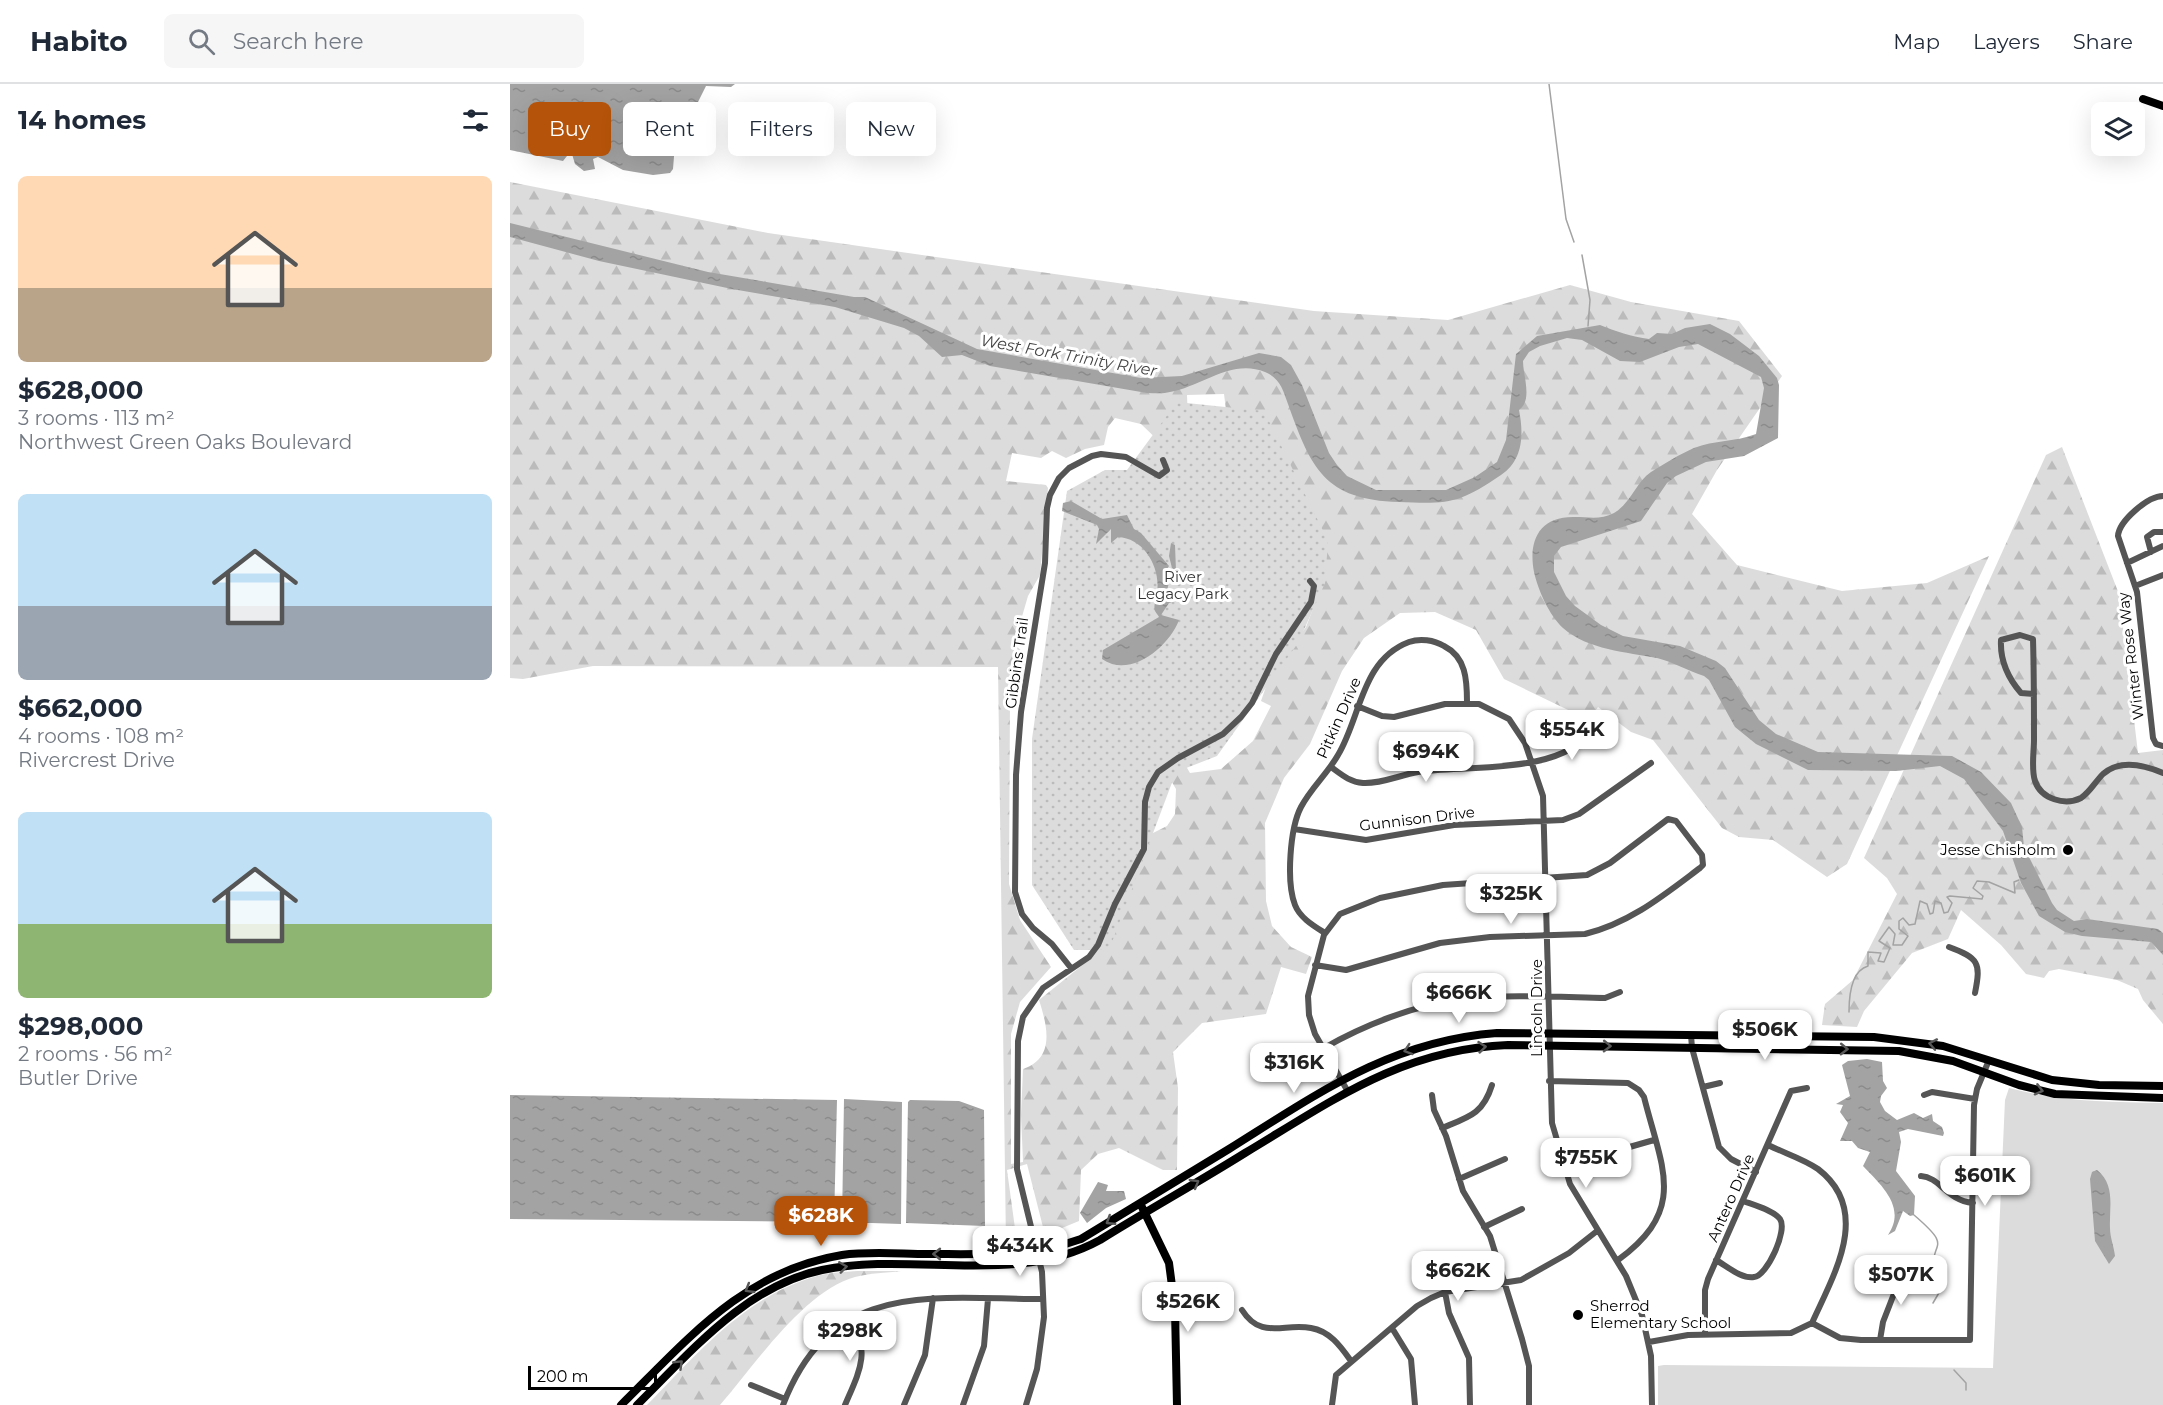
<!DOCTYPE html>
<html lang="en">
<head>
<meta charset="utf-8">
<style>
  :root { --surface:#fff; --page:#f6f6f7; --text:#1f2937; --muted:#747a83; --line:#e0e1e3; --accent:#b45309 }
  body { margin:0; font-family:Montserrat,sans-serif; background:var(--page); color:var(--text); height:100vh; display:flex; flex-direction:column; font-size:22px; white-space:nowrap }
  * { box-sizing:border-box; margin:0 }
  p { font-size:20px; color:var(--muted) }
  .icon { flex:none; width:33px; height:33px; fill:none; stroke:currentColor; stroke-width:2; stroke-linecap:round; stroke-linejoin:round }
  .map { position:relative; flex:1; overflow:hidden }
  .panel { display:flex; flex-direction:column; background:var(--surface); width:510px }
  .panel>* { flex:none }
  .guide { position:absolute; left:18px; top:18px; width:570px; height:54px; display:flex; gap:12px }
  .fabs { position:absolute; left:1581px; top:18px; display:grid; gap:12px }
  .fabs a { display:grid; place-items:center; width:54px; height:54px; border-radius:9px; background:var(--surface); box-shadow:0 6px 24px #0002; font-size:30px }
  .scale { position:absolute; left:18px; bottom:15px; width:129px; box-sizing:border-box; padding-left:6px; border:3px solid #000; border-top:0; font-size:16px; line-height:21px; white-space:nowrap; color:#000; -webkit-text-stroke:4px #fff; paint-order:stroke }
  .price { position:absolute; translate:-50% -51px; padding:0 14px; border-radius:12px; background:#fff; color:#222; font-size:20px; line-height:39px; filter:drop-shadow(0 2px 3px #0008) }
  .price::after { content:''; position:absolute; left:50%; top:36px; width:18px; height:14px; margin-left:-9px; background:inherit; clip-path:polygon(0 0,100% 0,50% 100%) }
  .price.active { background:var(--accent); color:#fff }
  ul { padding:0; list-style:none }
  li { display:grid; align-content:center; gap:12px; height:318px; padding:0 18px }
  li span { display:grid; place-items:center; height:186px; border-radius:9px; color:#555 }
  li>.icon { margin-inline-start:auto }
  span .icon { width:108px; height:108px; fill:#fffc; stroke-width:1 }
  li b { font-size:26px }
  h2 { display:flex; justify-content:space-between; align-items:center; height:72px; padding:0 18px; font-size:26px }
  .pill { padding:0 21px; border-radius:9px; background:var(--surface); box-shadow:0 6px 24px #0002; font-size:21px; line-height:54px }
  .pill.active { background:var(--accent); color:#fff }
  header { display:flex; align-items:center; gap:36px; box-sizing:border-box; height:84px; padding:0 30px; background:var(--surface); border-bottom:2px solid var(--line) }
  header strong { font-size:28px }
  nav { display:flex; gap:33px; margin-inline-start:auto; font-size:21px }
  .search { width:420px; height:54px; background:var(--page); display:flex; align-items:center; gap:15px; box-sizing:border-box; padding:0 21px; border-radius:9px; color:var(--muted); font-size:22px }
  main { display:flex; flex:1; min-height:0 }
  .map>svg:first-child { display:block }
  .grass { fill:#dcdcdc }
  .forest { fill:url(#forest-firs); fill-rule:evenodd }
  .park { fill:url(#park-dots) }
  .water { fill:url(#water-ripples) }
  .lines { fill:none; stroke-linecap:round; stroke-linejoin:round }
  .stream { stroke:#a3a3a3; stroke-width:1.5 }
  .minor { stroke:#555; stroke-width:6 }
  .major { stroke:#000; stroke-width:8 }
  .oneway { stroke:#595959 }
  .poi-dot { fill:#000; stroke:#fff; stroke-width:2 }
  .labels { text-anchor:middle; stroke-width:6; stroke-linejoin:round; paint-order:stroke }
  .park-label { font-size:15px; fill:#333; stroke:#fff }
  .street-label { font-size:15px; fill:#000; stroke:#fff }
  .poi-label { font-size:15px; fill:#000; stroke:#fff; text-anchor:end }
  .water-label { font-size:16px; font-style:italic; fill:#444; stroke:#fff }
</style>
</head>
<body>
<header>
<strong>Habito</strong>
<div class="search"><svg class="icon" aria-label="search" viewBox="0 0 24 24"><circle cx="10" cy="10" r="6"/><path d="M15 15l6 6"/></svg>Search here</div>
<nav><a>Map</a><a>Layers</a><a>Share</a></nav>
</header>
<main>
<section class="panel">
<h2>14 homes<svg class="icon" aria-label="filters" viewBox="0 0 24 24"><path d="M4 7h16M4 17h16"/><circle cx="9" cy="7" r="2"/><circle cx="15" cy="17" r="2"/></svg></h2>
<ul>
<li><span style="background:linear-gradient(#ffd9b3 60%,#b9a48a 0)"><svg class="icon" aria-label="home" viewBox="0 0 24 24"><path d="M3 11l9-7 9 7M6 9v11h12V9"/></svg></span><div><b>$628,000</b><p>3 rooms · 113 m²</p><p>Northwest Green Oaks Boulevard</p></div></li>
<li><span style="background:linear-gradient(#bfe0f5 60%,#9aa5b1 0)"><svg class="icon" aria-label="home" viewBox="0 0 24 24"><path d="M3 11l9-7 9 7M6 9v11h12V9"/></svg></span><div><b>$662,000</b><p>4 rooms · 108 m²</p><p>Rivercrest Drive</p></div></li>
<li><span style="background:linear-gradient(#bfe0f5 60%,#8fb573 0)"><svg class="icon" aria-label="home" viewBox="0 0 24 24"><path d="M3 11l9-7 9 7M6 9v11h12V9"/></svg></span><div><b>$298,000</b><p>2 rooms · 56 m²</p><p>Butler Drive</p></div></li>
</ul>
</section>
<div class="map">
<svg width="1653" height="1321" viewBox="0 0 1653 1321">
  <defs>
    <pattern id="forest-firs" width="22" height="20" patternUnits="userSpaceOnUse" patternTransform="scale(1.5)"><rect width="22" height="20" fill="#dcdcdc"/><path d="M5 1l3.5 6h-7zM16 11l3.5 6h-7z" fill="#bbb"/></pattern>
    <pattern id="park-dots" width="8" height="8" patternUnits="userSpaceOnUse" patternTransform="scale(1.5)"><rect width="8" height="8" fill="#dcdcdc"/><path d="M2 2h.1M6 6h.1" fill="none" stroke="#bbb" stroke-width="1.8" stroke-linecap="round"/></pattern>
    <pattern id="water-ripples" width="26" height="14" patternUnits="userSpaceOnUse" patternTransform="scale(1.5)"><rect width="26" height="14" fill="#a3a3a3"/><path d="M2 4q2-2 4 0t4 0M15 11q2-2 4 0t4 0" fill="none" stroke="#8b8b8b"/></pattern>
  </defs>
  <rect width="100%" height="100%" fill="#fff"/>
  <path class="grass" d="M1499 1004C1552 1018 1598 1018 1653 1019V1321H1148V1282L1154 1281 1483 1284 1495 1016Z"/>
  <path class="forest" d="M0 98 258 149 804 227 938 236 1060 201 1121 218 1229 237 1272 292 1207 386 1182 430 1227 481 1332 507 1417 499 1479 472 1337 780 1317 793 1263 756 1229 753 1212 744 1143 656 1121 648 1088 623 1079 636 994 595 966 546 925 528 890 529 854 554 832 587 800 660 774 694 755 739 756 817 762 842 781 863 802 873 796 890 771 883 756 930 692 939 663 968 668 1004 667 1086H653L609 1064 588 1070 571 1086 569 1137 535 1151 517 1080 497 1086 507 1159 496 1160 488 583 83 582 13 595 0 594ZM714 310 717 334 814 496 796 543 759 594 751 617 761 622 743 657 711 685 680 689 673 677 657 690 666 705 665 730 657 742 637 752 594 860 580 875 529 916C537 941 546 974 513 985L511 1031 513 1078 501 1080V950L510 918 541 883 510 836 499 800 500 615 513 597 515 570 504 560 518 512 530 491 538 404 536 401 496 397 502 369 531 374 542 367 556 374 575 365 594 361 598 343 605 334 631 340 657 365H679L677 311Z
    M1552 363 1609 510 1628 669 1653 666V940L1633 916 1628 905 1607 896 1549 885 1539 887 1534 894 1516 890 1491 861 1451 826 1438 855 1402 869 1354 927 1347 943 1312 941 1315 920 1343 896 1387 810 1377 794 1354 774 1536 371Z
    M348 1187H391C376 1189 360 1189 345 1193 294 1207 244 1282 210 1321H137C187 1270 235 1212 307 1192 320 1188 335 1188 348 1187Z"/>
  <path class="park" d="M667 318 754 327 818 457 815 499 788 559 707 672 666 688 599 866H564L522 801V655L557 407 595 386H617Z"/>
  <path class="water" d="M0 0H225L221 3 196 2 185 24 167 35 163 85 160 89 143 91 113 86 88 73 83 75 85 85 74 87 65 80 62 70 55 67 57 72 53 77 0 66Z
    M0 139 198 188 344 213H355L467 265 631 294 672 292 749 269 771 273 781 281 792 301 819 369 827 381 837 392 866 406H936L965 393 987 378 996 356 1006 270 1027 252 1090 241C1105 247 1122 253 1139 255L1147 249 1162 250 1175 244 1200 240 1220 250 1249 272 1267 294 1269 301 1268 354 1234 372 1196 378 1166 392 1157 399 1131 437 1051 463 1044 472V488L1056 512 1065 522 1091 541 1113 552 1170 562 1206 577 1215 584 1249 636 1266 650 1308 668 1442 672 1471 688 1501 719 1512 743 1514 763 1542 819 1547 826 1564 837 1577 835 1648 845 1653 849V871L1641 858 1572 852 1555 848 1529 832 1511 799 1493 747 1454 695 1430 682 1386 687 1298 686 1246 660 1225 643 1199 596 1194 592C1179 587 1163 578 1147 574 1117 568 1078 566 1053 544 1039 531 1028 506 1024 488 1018 457 1029 432 1065 433 1079 433 1091 436 1104 429 1121 419 1126 398 1141 388 1154 380 1170 370 1184 364 1204 356 1226 358 1246 350L1254 304 1251 293 1188 260 1169 263 1130 278 1110 277 1072 256 1057 254 1030 262 1019 268 1013 277C1013 292 1023 316 1009 326 1014 351 1013 376 991 391 949 420 938 420 889 418 814 416 801 384 778 320 773 306 770 294 755 288 722 274 692 302 660 308 653 310 645 309 637 309L480 282 452 271 432 273 409 252 394 244 325 223 222 205 89 177 0 153Z
    M561 417 592 435 617 431 624 445 631 449 659 482 657 485 662 484 659 472 661 459 665 461 666 487H658L657 492 665 493 666 497H659L657 508H668L665 517 659 519 651 531 669 536C659 563 620 595 592 575L593 566 649 533C648 531 646 529 645 527 643 522 647 513 647 508 651 484 634 454 608 453L601 459V445L586 460 589 445 587 441 552 427 553 419Z
    M1357 975 1372 978 1373 997 1377 1004 1371 1012 1370 1018 1375 1027 1387 1036 1404 1029 1413 1034 1422 1030 1423 1037 1432 1043 1434 1049 1433 1052 1398 1045 1389 1048 1391 1058 1386 1087 1405 1112 1404 1131 1400 1132 1393 1127 1385 1147 1378 1151C1397 1123 1371 1101 1353 1082L1360 1068 1348 1064 1342 1057H1330L1338 1039 1330 1028 1333 1021 1326 1020 1340 1012 1332 981 1338 977Z
    M0 1011 327 1016 324 1138 0 1135Z
    M334 1015 392 1018 391 1140 332 1138Z
    M400 1016 449 1017 474 1026 475 1142 396 1139 398 1018Z
    M1587 1086C1606 1101 1599 1124 1600 1144 1600 1153 1604 1163 1605 1172L1599 1180 1585 1157 1580 1095 1582 1088Z
    M588 1098 598 1101 596 1107H614L616 1115 596 1124 577 1139 570 1129Z"/>
  <g class="lines">
    <path class="stream" d="M1039 0 1056 135 1064 158
      M1072 171 1080 216 1078 242
      M1339 928C1339 913 1341 887 1358 882V868L1371 869 1368 877 1374 878 1380 864 1369 857 1379 843 1385 850 1383 861H1392L1398 852 1389 845V837L1393 834 1399 841 1405 840 1410 817 1417 820 1420 830 1423 829 1425 817 1431 819 1434 829 1438 828 1442 819 1437 813 1440 812 1472 815 1473 812 1463 804 1467 797 1479 798 1505 809 1504 798 1509 796
      M1404 1131C1446 1167 1419 1155 1421 1196L1429 1201 1430 1207 1423 1219
      M1444 1286 1456 1299V1306"/>
    <path class="minor" d="M1653 412C1638 412 1609 437 1608 452L1627 508 1643 654 1646 660 1653 662
      M1641 468 1637 453 1644 448H1653
      M1617 479 1653 462
      M1625 502 1653 491
      M1524 610 1511 609C1498 594 1490 575 1491 556L1510 551 1523 555C1524 589 1524 622 1524 656 1524 668 1521 685 1525 697 1531 715 1555 722 1571 714 1580 708 1585 698 1593 690 1610 675 1634 681 1653 689
      M847 622 872 632 884 633 935 620H969L999 635 1015 659 1033 712 1042 1039 1060 1100 1116 1192 1132 1231 1141 1272 1142 1321
      M821 683C832 691 840 698 853 699 871 700 890 691 908 688 956 681 1052 691 1082 646
      M784 745 856 756 944 741 1053 736 1069 730 1141 679
      M815 849C804 842 790 834 785 821 776 798 780 744 791 723 801 704 818 689 828 671 851 633 851 576 899 558 910 554 924 556 934 562 956 573 957 596 957 618
      M1439 863C1469 874 1471 879 1465 909
      M805 881 836 886 930 859 980 853 1075 850C1120 839 1154 811 1190 784L1193 781 1192 771 1166 737 1158 735 1100 779 1077 791 933 801 870 814 830 830 814 851 798 912 799 931 805 950 837 1006
      M561 884 542 860 523 844 512 830 505 808 506 691 511 628 535 479 537 424 540 411 549 394 559 384 582 372 591 370 616 373 649 392 657 386 653 376
      M1181 951 1182 964 1209 1063 1221 1075 1246 1088
      M814 964C854 941 905 921 952 915 999 910 1048 913 1095 914L1110 908
      M1039 997 1118 999 1129 1006 1134 1013C1152 1085 1178 1125 1108 1176
      M1193 1003 1210 999
      M922 1011 924 1026 936 1052 953 1107 980 1152 1012 1255 1019 1282V1321
      M1414 1011 1422 1008 1465 1015
      M932 1044C959 1033 973 1030 982 1001
      M1116 1064 1144 1056
      M1411 1092C1430 1093 1436 1116 1463 1119
      M949 1095 995 1075
      M974 1143 1012 1125
      M1206 1176C1217 1182 1231 1195 1244 1193 1257 1192 1278 1146 1270 1135 1263 1126 1244 1121 1233 1117
      M935 1208 939 1229 959 1274 960 1321
      M732 1226C751 1256 773 1239 801 1244 820 1247 831 1263 841 1277
      M1302 1239 1330 1254 1351 1256H1460L1464 1021 1467 1005 1479 976
      M882 1244 901 1275 905 1321
      M1195 1250V1206L1198 1195 1281 1007 1297 1004
      M1370 1256 1373 1238 1394 1184
      M1139 1258 1178 1251 1281 1249 1302 1239C1323 1192 1363 1127 1308 1085 1294 1075 1274 1069 1258 1061
      M241 1301 275 1315
      M273 1321C322 1194 422 1215 533 1215
      M335 1321C350 1286 360 1270 342 1233
      M394 1321 415 1271 423 1214
      M453 1321 474 1262 478 1215
      M516 1321 527 1285 534 1233 532 1188 507 1085 508 957 513 933 533 904 579 873 588 861 605 820 634 765 635 718 639 703 648 688 668 674 713 650 731 633 742 619 766 570 801 518 804 502 800 497
      M822 1321 826 1291 907 1222 921 1214 935 1208 1011 1196 1059 1169 1087 1147"/>
    <path class="major" d="M1633 15 1653 22
      M630 1119 659 1179 665 1225 667 1321
      M523 1149 531 1158 544 1164
      M508 1168 517 1162 523 1149
      M111 1321C178 1255 234 1187 332 1171 360 1167 391 1170 418 1170 471 1170 521 1173 571 1155 620 1125 670 1095 719 1065 807 1010 880 957 987 949L1364 953 1433 962 1542 996 1589 1001 1653 1002
      M127 1321C180 1269 235 1202 312 1186 403 1167 505 1203 590 1156 638 1126 687 1099 735 1069 822 1017 892 965 998 961L1389 967 1443 977 1509 1001 1545 1010 1653 1014"/>
  </g>
  <defs><path id="oneway-chevron" d="M-2-3.5L2.5 0L-2 3.5" fill="none" stroke-width="1.6" stroke-linecap="round" stroke-linejoin="round" transform="scale(1.5)"/></defs>
  <g class="oneway">
    <use href="#oneway-chevron" transform="translate(1423 960) rotate(-169)"/>
    <use href="#oneway-chevron" transform="translate(1097 962) rotate(1)"/>
    <use href="#oneway-chevron" transform="translate(972 963) rotate(-6)"/>
    <use href="#oneway-chevron" transform="translate(1334 965) rotate(1)"/>
    <use href="#oneway-chevron" transform="translate(898 966) rotate(162)"/>
    <use href="#oneway-chevron" transform="translate(1529 1006) rotate(14)"/>
    <use href="#oneway-chevron" transform="translate(685 1099) rotate(-30)"/>
    <use href="#oneway-chevron" transform="translate(600 1137) rotate(148)"/>
    <use href="#oneway-chevron" transform="translate(427 1170) rotate(180)"/>
    <use href="#oneway-chevron" transform="translate(333 1183) rotate(-8)"/>
    <use href="#oneway-chevron" transform="translate(239 1205) rotate(149)"/>
    <use href="#oneway-chevron" transform="translate(169 1280) rotate(-44)"/>
  </g>
  <g class="poi-dot">
    <circle cx="1558" cy="766" r="6"/>
    <circle cx="1068" cy="1231" r="6"/>
  </g>
  <g class="labels">
    <g class="park-label">
      <text x="673" y="498">River<tspan x="673" dy="17">Legacy Park</tspan></text>
    </g>
    <g class="street-label">
      <text transform="translate(1621 572) rotate(-97)" y="5">Winter Rose Way</text>
      <text transform="translate(507 579) rotate(-82)" y="5">Gibbins Trail</text>
      <text transform="translate(829 634) rotate(-66)" y="5">Pitkin Drive</text>
      <text transform="translate(907 735) rotate(-7)" y="5">Gunnison Drive</text>
      <text transform="translate(1027 924) rotate(-90)" y="5">Lincoln Drive</text>
      <text transform="translate(1221 1114) rotate(-66)" y="5">Antero Drive</text>
    </g>
    <g class="poi-label">
      <text x="1546" y="771">Jesse Chisholm</text>
      <text x="1080" y="1227" text-anchor="start">Sherrod<tspan x="1080" dy="17">Elementary School</tspan></text>
    </g>
    <g class="water-label">
      <text transform="translate(559 271) rotate(10)" y="6">West Fork Trinity River</text>
    </g>
  </g>
</svg>
<div class="fabs">
<a><svg class="icon" aria-label="layers" viewBox="0 0 24 24"><path d="M12 4l9 5-9 5-9-5zM3 14l9 5 9-5"/></svg></a>
</div>
<div class="scale">200 m</div>
<b class="price" style="left:1062px;top:677px">$554K</b>
<b class="price" style="left:916px;top:699px">$694K</b>
<b class="price" style="left:1001px;top:841px">$325K</b>
<b class="price" style="left:949px;top:940px">$666K</b>
<b class="price" style="left:1255px;top:977px">$506K</b>
<b class="price" style="left:784px;top:1010px">$316K</b>
<b class="price" style="left:1076px;top:1105px">$755K</b>
<b class="price" style="left:1475px;top:1123px">$601K</b>
<b class="price active" style="left:311px;top:1163px">$628K</b>
<b class="price" style="left:510px;top:1193px">$434K</b>
<b class="price" style="left:948px;top:1218px">$662K</b>
<b class="price" style="left:1391px;top:1222px">$507K</b>
<b class="price" style="left:678px;top:1249px">$526K</b>
<b class="price" style="left:340px;top:1278px">$298K</b>
<div class="guide">
<a class="pill active">Buy</a>
<a class="pill">Rent</a>
<a class="pill">Filters</a>
<a class="pill">New</a>
</div>
</div>
</main>
</body>
</html>
